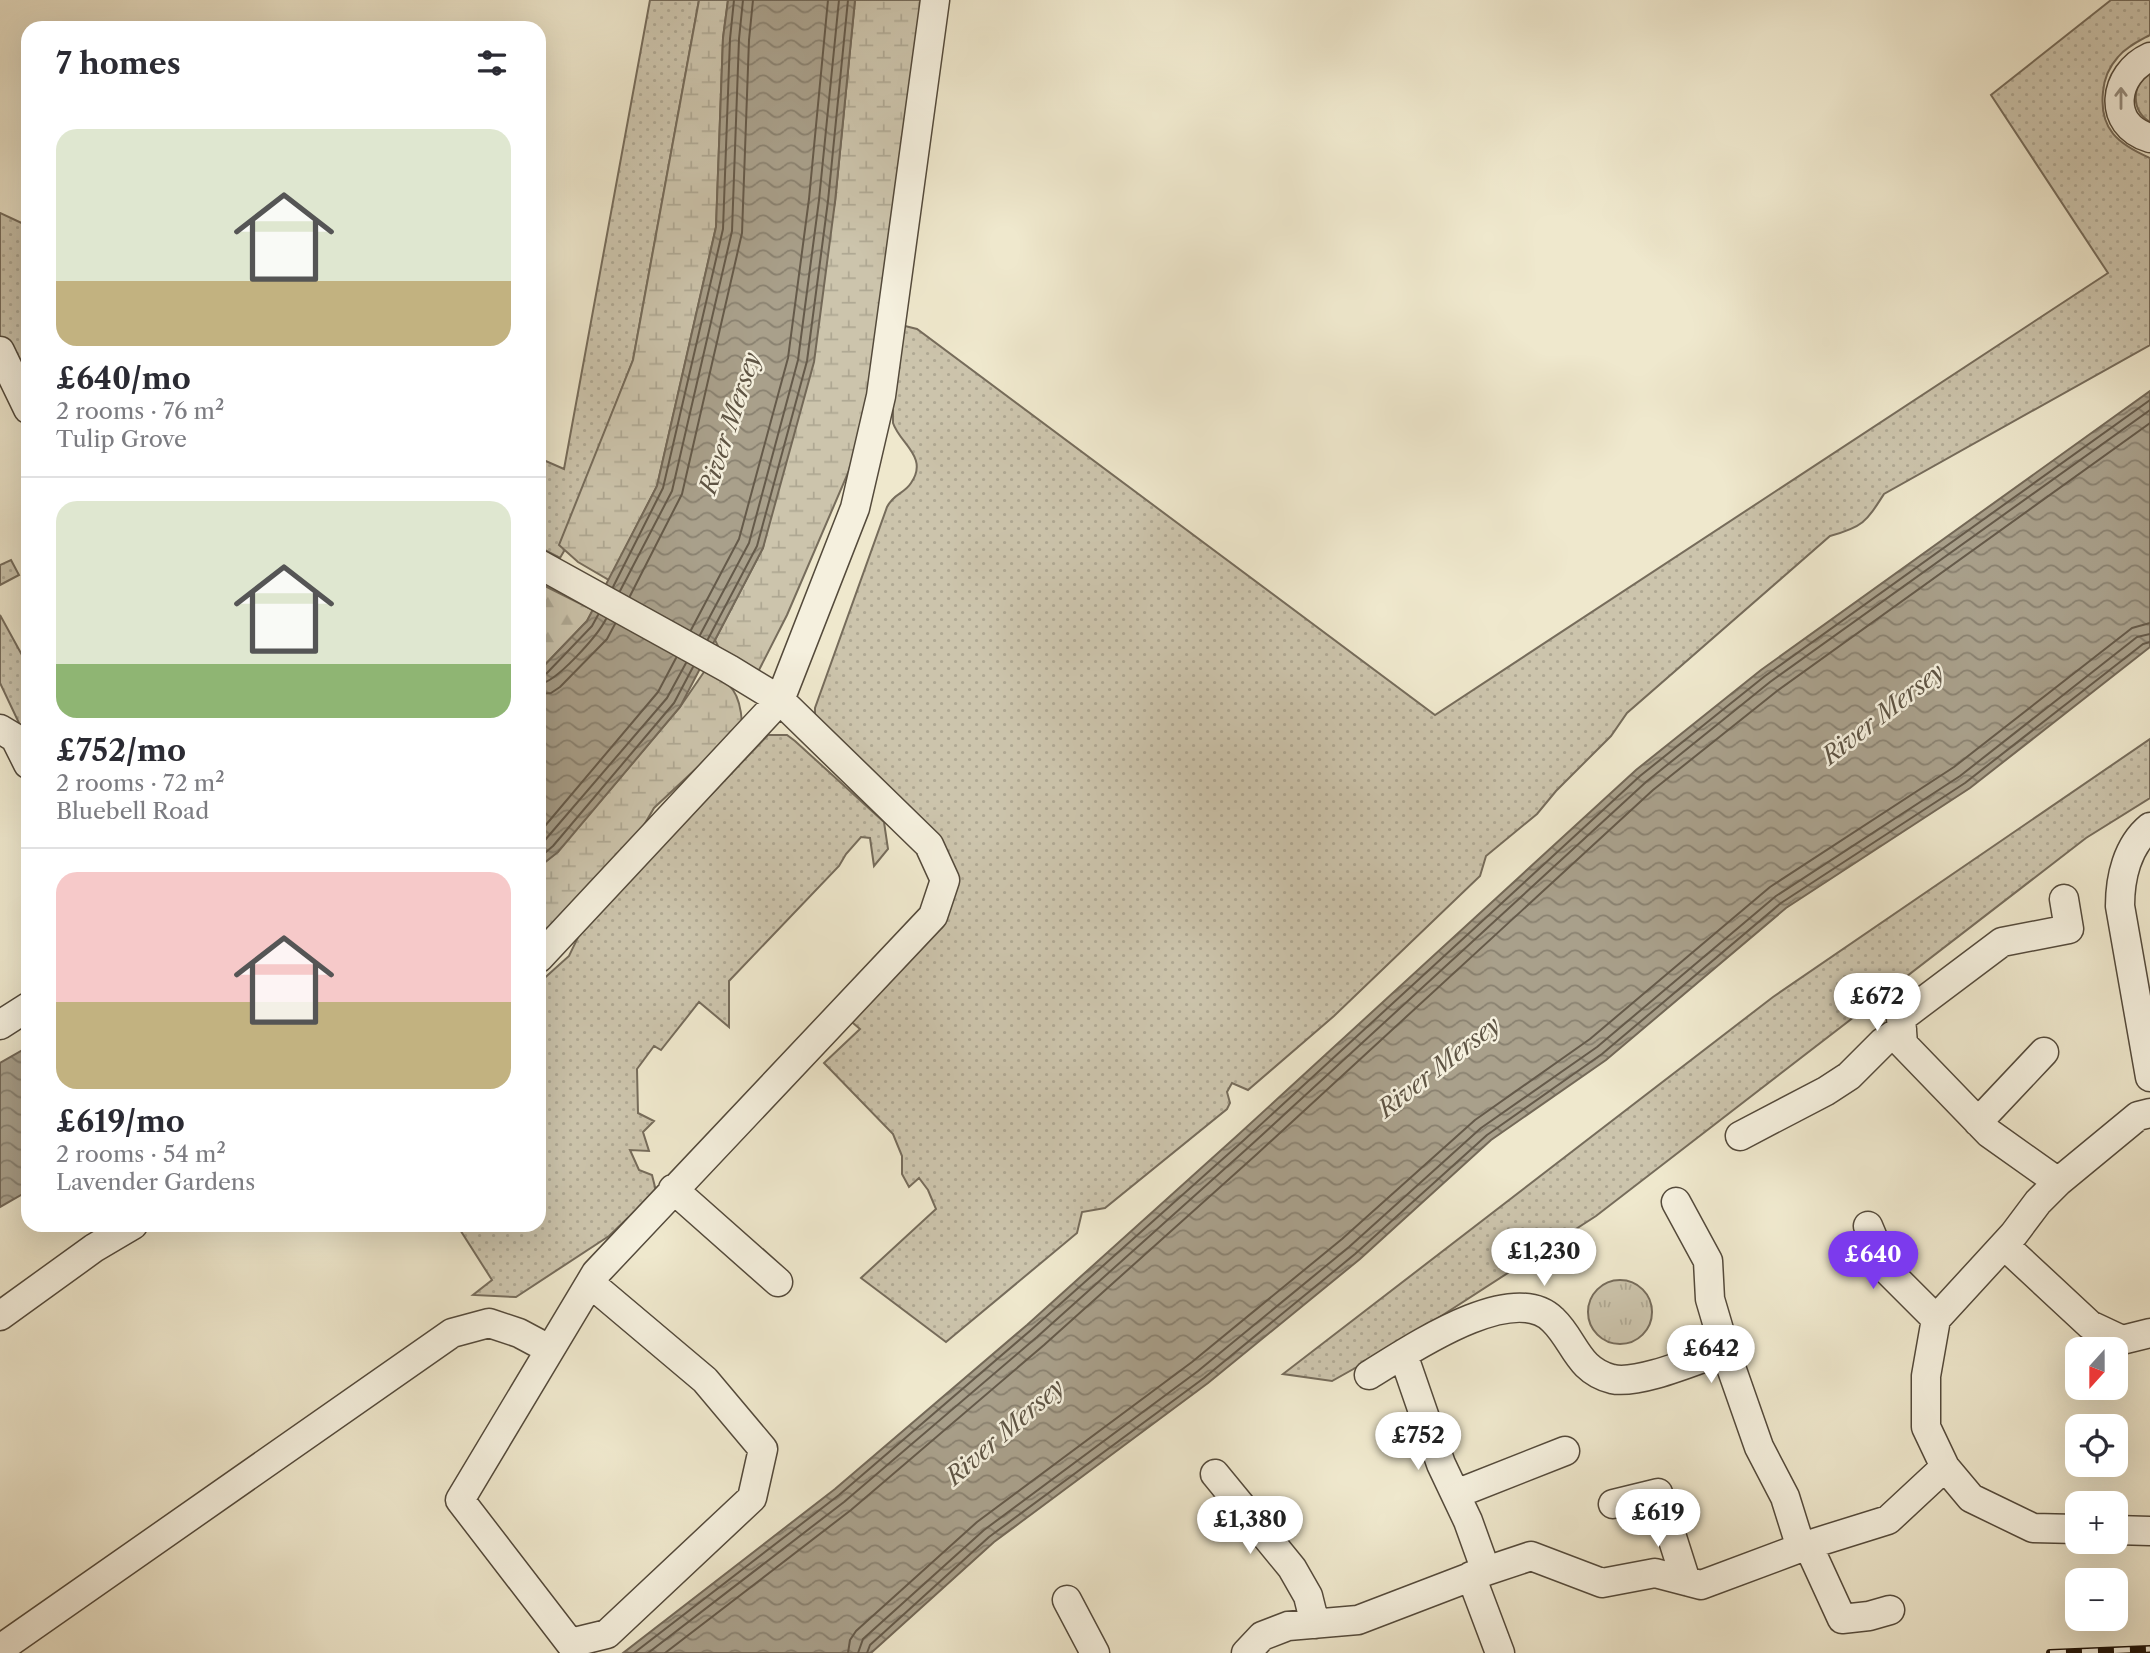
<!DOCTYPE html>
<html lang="en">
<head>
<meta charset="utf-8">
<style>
  :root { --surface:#fff; --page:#f7f7f7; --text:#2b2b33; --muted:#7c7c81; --line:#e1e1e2; --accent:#7c3aed }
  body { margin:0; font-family:"Libre Caslon Text",serif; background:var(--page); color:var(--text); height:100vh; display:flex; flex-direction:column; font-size:26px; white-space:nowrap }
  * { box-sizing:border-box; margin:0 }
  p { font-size:23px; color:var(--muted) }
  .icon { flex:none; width:38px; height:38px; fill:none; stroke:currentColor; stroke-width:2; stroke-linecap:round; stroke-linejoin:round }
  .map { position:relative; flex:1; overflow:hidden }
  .panel { position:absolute; left:21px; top:21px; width:525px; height:1211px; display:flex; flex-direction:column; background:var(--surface); border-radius:21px; box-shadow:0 7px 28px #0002 }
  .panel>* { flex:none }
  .needle { width:46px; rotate:201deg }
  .tools { position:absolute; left:2065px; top:1337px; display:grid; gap:14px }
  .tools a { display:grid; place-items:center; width:63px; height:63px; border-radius:14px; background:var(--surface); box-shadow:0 7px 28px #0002; font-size:35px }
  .price { position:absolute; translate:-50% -60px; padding:0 16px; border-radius:24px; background:#fff; color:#222; font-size:23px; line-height:46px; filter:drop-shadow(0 2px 4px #0008) }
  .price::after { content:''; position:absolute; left:50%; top:42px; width:21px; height:16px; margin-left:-10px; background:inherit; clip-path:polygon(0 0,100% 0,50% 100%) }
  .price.selected { background:var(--accent); color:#fff }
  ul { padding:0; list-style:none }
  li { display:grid; align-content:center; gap:14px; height:371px; padding:0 35px }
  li+li { border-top:2px solid var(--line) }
  li span { display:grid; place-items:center; height:217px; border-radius:21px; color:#555 }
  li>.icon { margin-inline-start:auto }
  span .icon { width:126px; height:126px; fill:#fffc; stroke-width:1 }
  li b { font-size:30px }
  h2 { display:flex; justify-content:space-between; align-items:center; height:84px; padding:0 35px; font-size:30px }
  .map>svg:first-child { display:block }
  .grass { fill:url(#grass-dots); stroke:#766c5b; stroke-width:2 }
  .forest { fill:url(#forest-firs); stroke:#766c5b; stroke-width:2 }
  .wetland { fill:url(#wetland-marsh); stroke:#766c5b; stroke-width:2 }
  .park { fill:url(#park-tufts); stroke:#766c5b; stroke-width:2 }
  .water { fill:url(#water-waves); stroke:#736857; stroke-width:2 }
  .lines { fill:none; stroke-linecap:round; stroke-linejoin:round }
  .shore { stroke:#655a4a; stroke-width:2 }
  .minor-casing { stroke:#544a3b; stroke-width:31 }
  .minor { stroke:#f5f0de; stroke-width:28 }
  .rail-casing { stroke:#21150a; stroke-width:8 }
  .rail { stroke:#f5f0de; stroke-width:5; stroke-dasharray:16; stroke-linecap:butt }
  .oneway { stroke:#968d7f }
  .labels { text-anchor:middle; stroke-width:5; stroke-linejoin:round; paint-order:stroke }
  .water-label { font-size:24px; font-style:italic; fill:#5e5444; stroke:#f5f0de }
</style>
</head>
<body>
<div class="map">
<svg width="2150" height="1653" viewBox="0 0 2150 1653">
  <defs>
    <pattern id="grass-dots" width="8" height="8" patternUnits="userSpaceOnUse" patternTransform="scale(1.75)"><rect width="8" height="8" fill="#ccc4ac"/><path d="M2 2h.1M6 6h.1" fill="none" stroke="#afa893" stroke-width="1.8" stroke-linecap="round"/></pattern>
    <pattern id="forest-firs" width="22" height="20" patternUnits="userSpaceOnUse" patternTransform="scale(1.75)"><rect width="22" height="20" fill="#ccc4ac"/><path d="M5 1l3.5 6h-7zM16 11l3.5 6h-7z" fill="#afa893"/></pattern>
    <pattern id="wetland-marsh" width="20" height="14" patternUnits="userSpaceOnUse" patternTransform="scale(1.75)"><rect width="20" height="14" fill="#ccc4ac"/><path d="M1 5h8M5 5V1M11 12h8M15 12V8" fill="none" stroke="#afa893"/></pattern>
    <pattern id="park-tufts" width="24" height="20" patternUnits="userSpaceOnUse" patternTransform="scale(1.75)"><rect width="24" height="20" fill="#ccc4ac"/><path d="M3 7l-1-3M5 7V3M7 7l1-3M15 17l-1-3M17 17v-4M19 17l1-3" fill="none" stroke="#afa893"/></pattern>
    <pattern id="water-waves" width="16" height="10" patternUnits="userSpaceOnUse" patternTransform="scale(1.75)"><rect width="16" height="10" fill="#a9a08b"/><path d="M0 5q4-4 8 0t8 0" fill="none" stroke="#898170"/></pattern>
  </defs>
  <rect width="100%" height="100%" fill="#efe8cd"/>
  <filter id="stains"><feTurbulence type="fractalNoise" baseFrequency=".00286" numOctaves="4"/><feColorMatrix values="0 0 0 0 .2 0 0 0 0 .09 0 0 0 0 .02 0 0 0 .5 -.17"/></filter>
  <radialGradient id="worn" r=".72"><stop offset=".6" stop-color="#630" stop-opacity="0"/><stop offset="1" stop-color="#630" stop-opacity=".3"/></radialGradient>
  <path class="grass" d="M650 0H699L633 360 586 480 609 474 560 558 539 547V458L564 469Z
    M2111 0H2150V35C2139 41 2126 47 2118 57 2109 67 2104 79 2103 92 2099 129 2118 144 2150 158V345L1884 494C1866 522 1863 527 1830 536L1627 713 1611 736 1556 791 1537 814 1486 856 1480 876 1334 1016 1248 1090 1232 1083 1227 1092 1230 1103 1227 1109 1105 1208 1082 1212 1077 1233 946 1342 861 1278 936 1209 928 1190 919 1178 909 1187 902 1174V1156L893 1134 824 1063 860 1029 846 1017 955 871 945 849 815 719V708L887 507C894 493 904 494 911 483 929 457 900 444 893 423V323L917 329 1435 715 2108 273 1991 95Z
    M2150 74V122C2131 110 2131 85 2150 74Z
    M0 213 28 226V409L0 351Z
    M11 560 19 575 0 585V565Z
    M0 615 28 666V742L0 683Z
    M768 735H787L795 741 884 822 888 849 874 866 870 838 861 837 846 854 839 866 729 981V1027L699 1002 661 1050 654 1046 637 1069 638 1113 654 1121 643 1132 649 1151 630 1150 639 1170 652 1175 656 1191 609 1236 516 1297 473 1295 492 1280 457 1225H539V983L569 956 581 931Z
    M2150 739V798L2086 838 1596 1216 1398 1344 1332 1381 1283 1374 1773 997Z"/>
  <path class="forest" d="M539 583 593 610 587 621 539 671Z"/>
  <path class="wetland" d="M699 0H728L723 38 716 227 657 486 609 580 578 562 559 545 633 360Z
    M855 0H935L881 396 787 615 759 670 729 669 715 640 763 548 835 202Z
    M706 669C732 684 740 692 742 723L731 736 654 808 637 837 539 946V867L558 851 680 707Z"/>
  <path class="park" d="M1588 1312a32 32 0 1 1 64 0a32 32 0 1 1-64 0Z"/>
  <path class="water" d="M728 0H855L835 202 814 362 763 548 680 707 558 852 539 867V671L587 621 657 486 716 227 723 38Z
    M2150 391V647L1970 788 1786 908 1606 1060 1491 1140 1360 1259 1208 1383 994 1542 871 1653H623L835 1489 1027 1325 1239 1134 1636 770 1761 670Z
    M28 1047V1191L0 1207V1063Z"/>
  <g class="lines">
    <path class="shore" d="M613 587 663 488 723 229 730 39 734 0
      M620 591 672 491 732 231 739 39 743 0
      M630 596 682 494 742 233 749 40 753 0
      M691 630 739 539 788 358 809 199 828 0
      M700 635 749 543 798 360 819 200 839 0
      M708 639 757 546 807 361 828 201 848 0
      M539 675 547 673 592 626 598 615
      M539 684C556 683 598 635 606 619
      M539 694 551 693 560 687 607 639 615 624
      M539 833 658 692 676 658
      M539 847 667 698 686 663
      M539 858 553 846 674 703 693 667
      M634 1653 839 1495 1031 1330 1244 1140 1640 776 1765 676 2150 400
      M648 1653 844 1502 1037 1337 1250 1146 1646 782 1770 682 2150 410
      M665 1653 851 1510 1044 1345 1257 1154 1653 790 1777 691 2150 423
      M848 1653 850 1640 856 1631 977 1522 1192 1362 1342 1239 1475 1120 1590 1039 1770 887 1954 767 2132 628 2150 623
      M858 1653 863 1639 984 1530 1198 1371 1349 1247 1481 1128 1597 1047 1776 896 1960 776 2137 637 2150 634
      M867 1653 870 1645 989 1537 1204 1378 1355 1254 1487 1135 1602 1054 1781 903 1965 783 2143 644 2150 642"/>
    <defs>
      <path id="minor" d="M2150 57C2113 74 2106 125 2150 138
        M0 351 28 409
        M539 564 729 669 780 700 929 845 945 880 933 916 596 1273 460 1500 570 1643 607 1634 752 1498 763 1449 705 1380 590 1283
        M0 729 15 738 28 764
        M2150 827C2127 846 2120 878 2120 906L2150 1077
        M539 958 780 700 855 508 881 396 935 0
        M0 1025 28 1007
        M1978 1122 2044 1052
        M1740 1136 1826 1091 1849 1076 1883 1042 1902 1029
        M2058 1182 1989 1133 1903 1044 1901 1018 2002 942 2069 929 2064 899
        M673 1189 778 1282
        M1676 1202 1708 1261 1710 1299 1725 1350 1759 1447 1785 1497 1801 1548
        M1868 1226 1886 1269 1936 1319
        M2004 1245 2090 1325 2122 1340 2150 1333
        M0 1316 94 1248 133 1225
        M1403 1354 1441 1464 1468 1521 1486 1571
        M1369 1375C1407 1352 1512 1279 1553 1320 1575 1341 1577 1370 1612 1379 1639 1385 1698 1359 1725 1350
        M1215 1474 1292 1568 1308 1596 1315 1624
        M1456 1494 1565 1451
        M1613 1504 1658 1493 1686 1581
        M2077 1529 2033 1528 1971 1498 1945 1467 1926 1427V1376L1936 1319 2014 1234 2038 1202 2058 1182 2138 1116 2150 1113
        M2116 1530 2150 1531
        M1808 1545 1842 1619 1869 1616 1890 1610
        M1471 1576 1500 1653
        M1067 1600 1095 1653
        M0 1649 452 1333 489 1323 519 1333 549 1349
        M1246 1653 1262 1636 1288 1626 1358 1620 1486 1571 1531 1556 1602 1583 1655 1573 1701 1585 1808 1545 1888 1520 1945 1467"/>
    </defs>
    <use href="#minor" class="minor-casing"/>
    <use href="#minor" class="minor"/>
    <defs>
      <path id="rail" d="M2050 1653 2150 1649"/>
    </defs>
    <use href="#rail" class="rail-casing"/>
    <use href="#rail" class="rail"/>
  </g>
  <defs><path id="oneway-shaft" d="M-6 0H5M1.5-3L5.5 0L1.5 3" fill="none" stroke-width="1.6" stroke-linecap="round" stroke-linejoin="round" transform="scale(1.75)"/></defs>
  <use class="oneway" href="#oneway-shaft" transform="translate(2121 98) rotate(-90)"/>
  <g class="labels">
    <g class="water-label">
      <text transform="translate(730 423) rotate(-72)" y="8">River Mersey</text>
      <text transform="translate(1883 714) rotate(-38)" y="8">River Mersey</text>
      <text transform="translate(1439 1067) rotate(-38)" y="8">River Mersey</text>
      <text transform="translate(1005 1432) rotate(-41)" y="8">River Mersey</text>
    </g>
  </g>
  <rect width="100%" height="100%" filter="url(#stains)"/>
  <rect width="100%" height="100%" fill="url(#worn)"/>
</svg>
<div class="tools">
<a><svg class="needle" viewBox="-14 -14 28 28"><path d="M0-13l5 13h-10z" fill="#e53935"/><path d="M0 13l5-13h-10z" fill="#7c7c81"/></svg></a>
<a><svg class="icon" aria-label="locate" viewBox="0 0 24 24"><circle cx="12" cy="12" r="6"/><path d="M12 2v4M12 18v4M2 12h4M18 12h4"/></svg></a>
<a>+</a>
<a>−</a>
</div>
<b class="price" style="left:1877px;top:1033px">£672</b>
<b class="price" style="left:1544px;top:1288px">£1,230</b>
<b class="price selected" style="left:1873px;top:1291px">£640</b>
<b class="price" style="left:1711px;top:1385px">£642</b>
<b class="price" style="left:1418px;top:1472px">£752</b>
<b class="price" style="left:1658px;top:1549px">£619</b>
<b class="price" style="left:1250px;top:1556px">£1,380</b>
<section class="panel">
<h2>7 homes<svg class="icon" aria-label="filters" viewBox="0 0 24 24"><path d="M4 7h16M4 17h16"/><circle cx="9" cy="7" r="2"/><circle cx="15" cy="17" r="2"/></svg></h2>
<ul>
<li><span style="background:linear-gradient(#dfe7d0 70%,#c2b280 0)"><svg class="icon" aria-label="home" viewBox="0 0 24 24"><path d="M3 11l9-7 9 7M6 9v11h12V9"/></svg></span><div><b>£640/mo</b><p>2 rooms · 76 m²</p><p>Tulip Grove</p></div></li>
<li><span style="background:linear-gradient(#dfe7d0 75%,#8fb573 0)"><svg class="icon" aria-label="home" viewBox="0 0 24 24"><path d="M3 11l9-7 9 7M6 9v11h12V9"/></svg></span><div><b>£752/mo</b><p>2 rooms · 72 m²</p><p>Bluebell Road</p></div></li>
<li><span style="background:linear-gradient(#f6c9c9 60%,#c2b280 0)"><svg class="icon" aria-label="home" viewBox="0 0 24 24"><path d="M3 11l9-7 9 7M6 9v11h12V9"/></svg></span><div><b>£619/mo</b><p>2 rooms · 54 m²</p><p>Lavender Gardens</p></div></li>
</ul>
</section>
</div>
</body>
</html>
